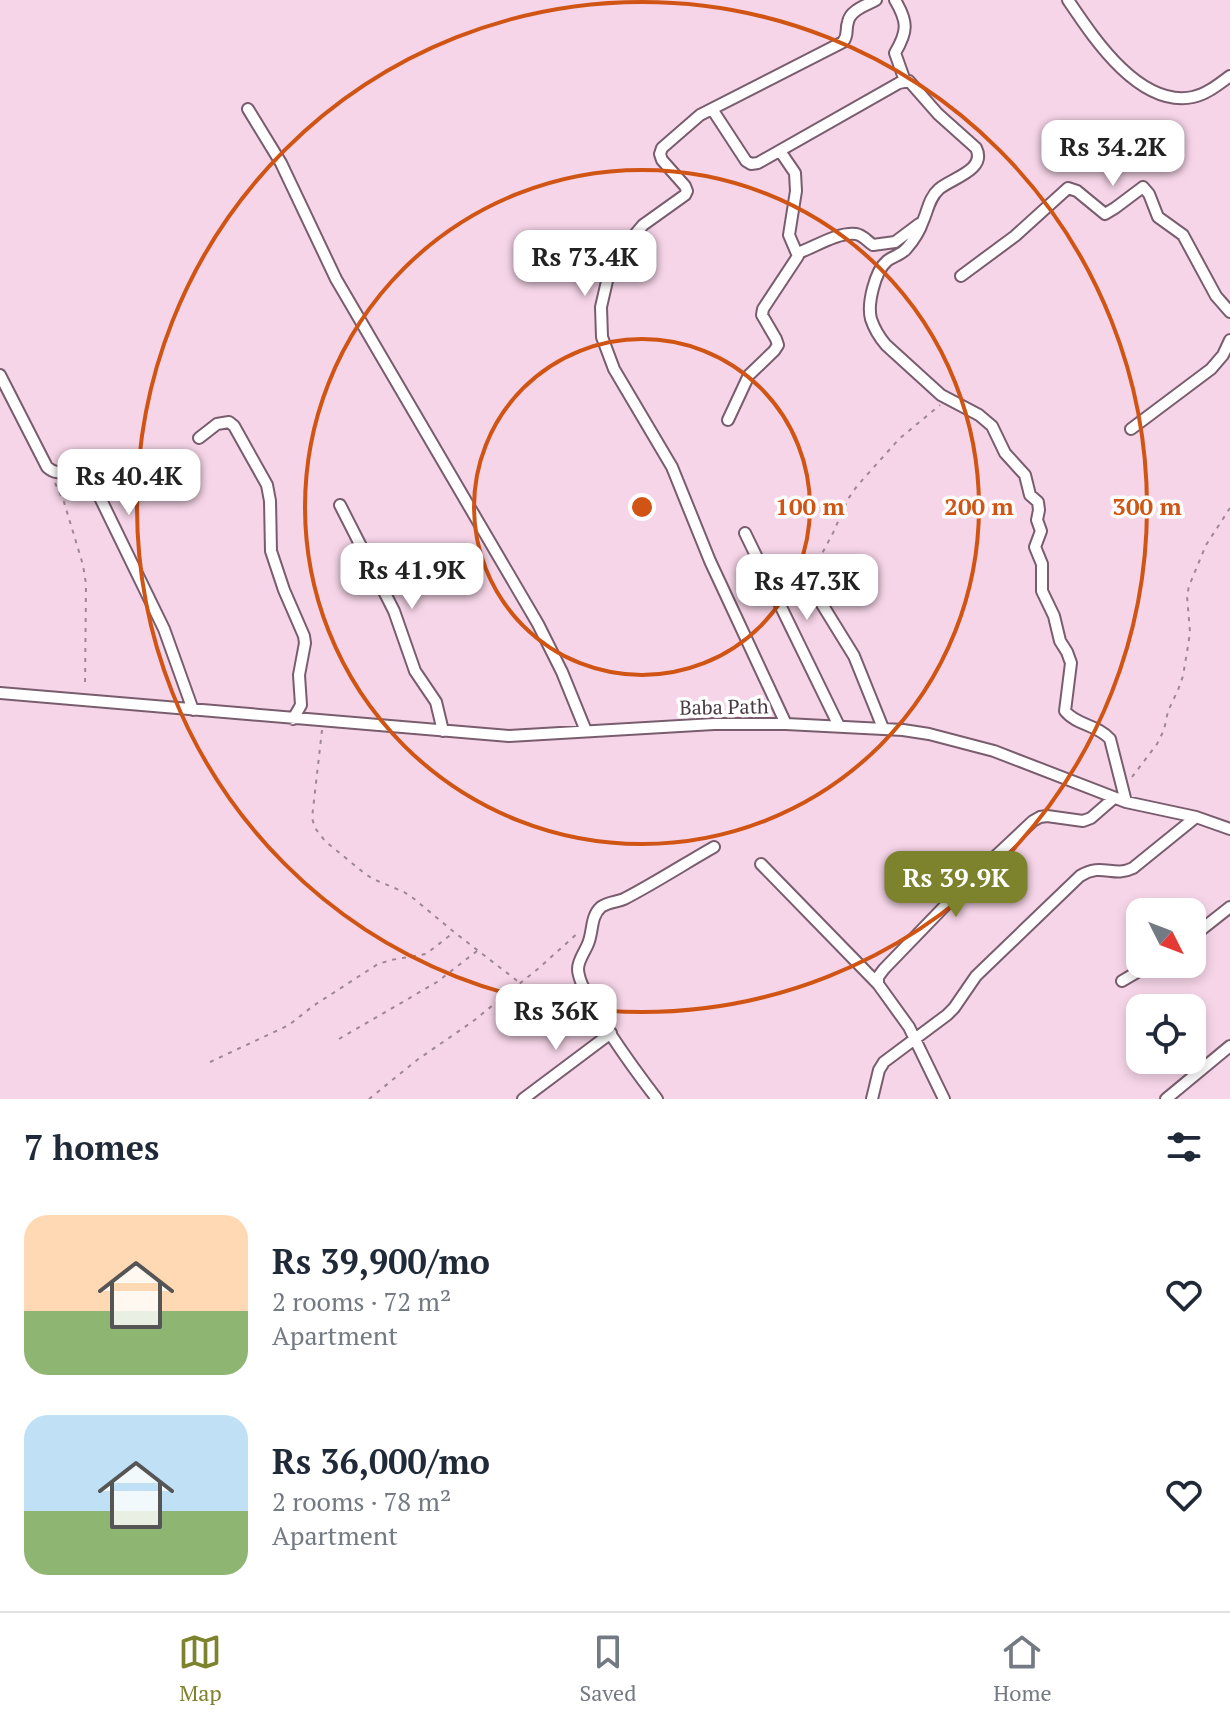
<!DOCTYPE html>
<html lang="en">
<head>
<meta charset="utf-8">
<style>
  :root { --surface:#fff; --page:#f2f2f3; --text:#1f2937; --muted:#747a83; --line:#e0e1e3; --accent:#7d822c }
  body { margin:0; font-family:"PT Serif",serif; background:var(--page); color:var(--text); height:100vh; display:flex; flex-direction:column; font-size:30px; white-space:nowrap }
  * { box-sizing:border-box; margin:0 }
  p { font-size:26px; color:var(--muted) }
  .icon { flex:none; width:44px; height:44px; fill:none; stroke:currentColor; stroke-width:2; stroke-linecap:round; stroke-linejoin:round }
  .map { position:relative; height:1099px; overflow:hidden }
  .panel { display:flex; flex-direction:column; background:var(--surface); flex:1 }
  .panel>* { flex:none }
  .needle { width:52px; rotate:132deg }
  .controls { position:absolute; left:1126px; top:898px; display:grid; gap:16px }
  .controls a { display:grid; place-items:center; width:80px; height:80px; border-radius:16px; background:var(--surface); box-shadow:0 4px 12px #0003; font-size:40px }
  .price { position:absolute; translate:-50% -68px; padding:0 18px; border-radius:16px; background:#fff; color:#222; font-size:26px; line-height:52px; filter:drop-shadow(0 2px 4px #0008) }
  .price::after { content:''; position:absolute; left:50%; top:48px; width:24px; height:18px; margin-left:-12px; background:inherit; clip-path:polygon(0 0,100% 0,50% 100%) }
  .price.active { background:var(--accent); color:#fff }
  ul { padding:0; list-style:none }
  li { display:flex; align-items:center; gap:24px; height:200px; padding:0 24px }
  li span { display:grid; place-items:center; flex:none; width:224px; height:160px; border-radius:24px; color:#555 }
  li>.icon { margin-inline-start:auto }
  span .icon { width:96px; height:96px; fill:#fffc; stroke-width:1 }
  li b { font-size:34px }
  h2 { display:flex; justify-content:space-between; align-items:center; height:96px; padding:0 24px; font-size:34px }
  .tabs { display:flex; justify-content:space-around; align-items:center; height:112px; border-top:2px solid var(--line); background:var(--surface); font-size:22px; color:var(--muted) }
  .tabs a { display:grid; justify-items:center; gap:4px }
  .tabs .active { color:var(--accent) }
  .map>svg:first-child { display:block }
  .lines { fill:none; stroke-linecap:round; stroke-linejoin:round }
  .street-casing { stroke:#795d6e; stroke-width:14 }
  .path { stroke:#9e8794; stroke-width:2; stroke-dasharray:4 6; stroke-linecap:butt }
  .street { stroke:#fff; stroke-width:10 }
  .ring { fill:none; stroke:#d05414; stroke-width:4 }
  .labels { text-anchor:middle; stroke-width:7; stroke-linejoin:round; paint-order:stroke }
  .street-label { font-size:20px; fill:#463940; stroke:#fff }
  .centre { fill:#d05414; stroke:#fff; stroke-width:4 }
  .ring-label { font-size:24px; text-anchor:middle; font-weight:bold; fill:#d05414; stroke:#fff; stroke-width:7; stroke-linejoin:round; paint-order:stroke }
</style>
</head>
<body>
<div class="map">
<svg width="1230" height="1099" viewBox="0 0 1230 1099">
  <rect width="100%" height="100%" fill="#f6d5e8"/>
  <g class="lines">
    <defs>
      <path id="street" d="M895 0C908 22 908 31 895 53L905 81
        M1068 0C1093 37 1139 108 1193 97 1207 94 1219 84 1230 76
        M248 109 281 163 336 279 538 624 562 672 586 731
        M712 109 746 161 751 164 758 163 899 83 909 81 938 114 976 148C987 170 952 178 939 189 929 198 928 210 923 221 920 230 914 240 907 248 902 255 893 256 887 261 875 271 867 304 871 319 874 328 880 338 886 345L941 395 979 415 992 426 1005 453 1025 475 1030 495 1038 502 1039 510 1037 520 1041 531 1035 547 1042 564V591L1054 616 1060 641 1067 652 1071 663 1065 711C1076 725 1098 725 1110 739L1126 802
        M798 253C815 247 837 232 856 234 863 235 867 241 873 245L895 242 919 224
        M961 276 1015 236 1068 188 1077 191 1105 214 1115 208 1143 187 1149 194 1158 217 1183 235 1216 296 1230 312
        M0 375 47 467C61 480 74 465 89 475L164 629 193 710
        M728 420 749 375 774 351 778 345 776 339 762 315 763 309 798 256 789 235 796 191 795 173 780 151
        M1131 429 1211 369 1223 355 1230 340
        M199 438 217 424 229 422 234 426 267 485 270 501 271 551 284 590 304 636 305 643 299 675 301 705 293 719
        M340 505 394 611 415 671 436 702 443 731
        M745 533 839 726
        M812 572V588L854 656 883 728
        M0 693 509 736 714 724H786L903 730 929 734 994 751 1126 802 1196 817 1230 829
        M786 724 710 561 672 467 614 369 602 337 601 307 610 268 616 257 643 225 685 195 687 191 685 186 662 160 660 154 662 148 700 115 843 42C849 34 845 31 848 22 850 10 867 5 876 0
        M761 864 878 984
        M1192 937 1230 907
        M1122 981 1151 964
        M523 1099 611 1033
        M657 1099C640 1077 578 994 578 969 578 959 586 951 589 941 593 929 591 916 601 907 608 902 617 902 624 899 655 883 684 864 714 847
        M872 1099 879 1070 884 1062 947 1015 954 1008 976 976 1080 876C1102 862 1113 878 1133 868L1196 817
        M944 1099 909 1027 878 984V977L884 969 968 882 1033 821 1040 817 1047 816 1083 821 1091 818 1114 798
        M1166 1099 1230 1046"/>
    </defs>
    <use href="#street" class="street-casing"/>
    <path class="path" d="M55 483 64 502 83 565 86 584 85 688
      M818 561 833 533 848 499 857 486 899 439 940 405
      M322 730 312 818 315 828 325 841 364 873 373 879 404 892 413 898 454 932 520 983
      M1132 777 1157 744 1164 730 1168 711 1178 690 1183 676 1188 646 1190 632 1187 596 1189 586 1206 545 1230 508
      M339 1039 437 982 477 951
      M210 1062 289 1025 313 1006 378 964 391 960 426 954 453 933
      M369 1099 417 1060 472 1022 539 968 580 931"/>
    <use href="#street" class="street"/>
  </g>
  <g class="ring">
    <circle cx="642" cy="507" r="168"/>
    <circle cx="642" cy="507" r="337"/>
    <circle cx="642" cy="507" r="505"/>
  </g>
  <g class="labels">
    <g class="street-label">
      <text transform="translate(724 707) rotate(-1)" y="7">Baba Path</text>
    </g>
  </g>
  <circle cx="642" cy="507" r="12" class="centre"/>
  <g class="ring-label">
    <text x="810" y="515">100 m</text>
    <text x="979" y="515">200 m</text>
    <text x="1147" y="515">300 m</text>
  </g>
</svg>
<div class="controls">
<a><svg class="needle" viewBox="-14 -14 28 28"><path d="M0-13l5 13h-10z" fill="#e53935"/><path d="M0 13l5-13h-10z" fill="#747a83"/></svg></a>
<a><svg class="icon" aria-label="locate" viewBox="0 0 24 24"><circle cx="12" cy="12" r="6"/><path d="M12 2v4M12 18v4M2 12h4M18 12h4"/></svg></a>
</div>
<b class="price" style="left:1113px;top:188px">Rs 34.2K</b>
<b class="price" style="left:585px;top:298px">Rs 73.4K</b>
<b class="price" style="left:129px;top:517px">Rs 40.4K</b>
<b class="price" style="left:412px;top:611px">Rs 41.9K</b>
<b class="price" style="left:807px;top:622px">Rs 47.3K</b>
<b class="price active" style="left:956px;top:919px">Rs 39.9K</b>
<b class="price" style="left:556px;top:1052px">Rs 36K</b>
</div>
<section class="panel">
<h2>7 homes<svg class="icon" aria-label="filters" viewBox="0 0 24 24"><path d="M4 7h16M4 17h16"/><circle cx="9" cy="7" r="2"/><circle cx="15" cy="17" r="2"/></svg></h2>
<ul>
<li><span style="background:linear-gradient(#ffd9b3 60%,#8fb573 0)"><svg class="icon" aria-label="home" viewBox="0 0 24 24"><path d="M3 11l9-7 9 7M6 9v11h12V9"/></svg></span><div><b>Rs 39,900/mo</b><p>2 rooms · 72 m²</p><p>Apartment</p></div><svg class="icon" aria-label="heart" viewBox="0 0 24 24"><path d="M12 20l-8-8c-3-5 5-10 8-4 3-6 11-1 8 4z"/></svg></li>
<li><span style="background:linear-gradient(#bfe0f5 60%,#8fb573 0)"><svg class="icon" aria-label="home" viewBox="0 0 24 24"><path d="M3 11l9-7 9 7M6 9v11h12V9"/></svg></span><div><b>Rs 36,000/mo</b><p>2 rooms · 78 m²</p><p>Apartment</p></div><svg class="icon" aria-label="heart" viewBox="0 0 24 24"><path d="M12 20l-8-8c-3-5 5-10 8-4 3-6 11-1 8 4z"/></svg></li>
</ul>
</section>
<nav class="tabs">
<a class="active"><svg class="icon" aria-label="map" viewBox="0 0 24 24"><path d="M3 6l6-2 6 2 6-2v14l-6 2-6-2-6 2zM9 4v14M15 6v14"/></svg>Map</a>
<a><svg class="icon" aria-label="saved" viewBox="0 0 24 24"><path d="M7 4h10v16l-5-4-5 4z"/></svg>Saved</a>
<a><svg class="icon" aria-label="home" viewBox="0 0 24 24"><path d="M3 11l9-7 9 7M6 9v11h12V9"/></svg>Home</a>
</nav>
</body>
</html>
